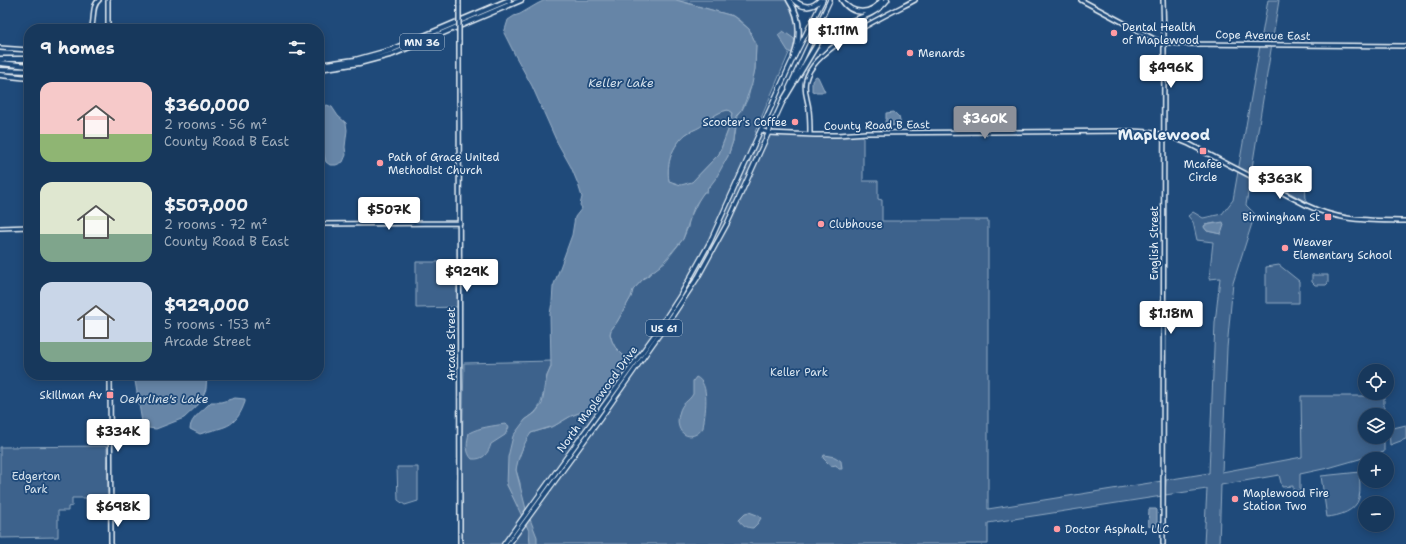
<!DOCTYPE html>
<html lang="en">
<head>
<meta charset="utf-8">
<style>
  :root { --surface:#17385c; --page:#244365; --text:#f1f3f6; --muted:#9eacbb; --line:#365272; --accent:#8c9099 }
  body { margin:0; font-family:"Shantell Sans",sans-serif; background:var(--page); color:var(--text); height:100vh; display:flex; flex-direction:column; font-size:15px; white-space:nowrap }
  * { box-sizing:border-box; margin:0 }
  p { font-size:13px; color:var(--muted) }
  .icon { flex:none; width:22px; height:22px; fill:none; stroke:currentColor; stroke-width:2; stroke-linecap:round; stroke-linejoin:round }
  .map { position:relative; flex:1; overflow:hidden }
  .side { position:absolute; left:24px; top:24px; width:300px; height:356px; display:flex; flex-direction:column; background:var(--surface); border-radius:16px; box-shadow:0 2px 10px #0003,0 0 0 1px var(--line) }
  .side>* { flex:none }
  .tools { position:absolute; left:1358px; top:364px; display:grid; gap:8px }
  .tools a { display:grid; place-items:center; width:36px; height:36px; border-radius:50%; background:var(--surface); box-shadow:0 2px 10px #0003,0 0 0 1px var(--line); font-size:20px }
  .price { position:absolute; translate:-50% -34px; padding:0 9px; border-radius:4px; background:#fff; color:#222; font-size:13px; line-height:26px; filter:drop-shadow(0 1px 2px #0008) }
  .price::after { content:''; position:absolute; left:50%; top:24px; width:12px; height:9px; margin-left:-6px; background:inherit; clip-path:polygon(0 0,100% 0,50% 100%) }
  .price.selected { background:var(--accent); color:#fff }
  ul { padding:0; list-style:none }
  li { display:flex; align-items:center; gap:12px; height:100px; padding:0 16px }
  li span { display:grid; place-items:center; flex:none; width:112px; height:80px; border-radius:12px; color:#555 }
  li>.icon { margin-inline-start:auto }
  span .icon { width:48px; height:48px; fill:#fffc; stroke-width:1 }
  li b { font-size:17px }
  h2 { display:flex; justify-content:space-between; align-items:center; height:48px; padding:0 16px; font-size:17px }
  .map>svg:first-child { display:block }
  .green { fill:#3c628c; stroke:#92aac2; fill-rule:evenodd }
  .water { fill:#6685a7; stroke:#9ab0c7; fill-rule:evenodd }
  .lines { fill:none; stroke-linecap:round; stroke-linejoin:round }
  .minor-casing { stroke:#e8f1f8; stroke-width:6 }
  .major-casing { stroke:#e8f1f8; stroke-width:6 }
  .highway-casing { stroke:#e8f1f8; stroke-width:7 }
  .minor { stroke:#1f4a7a; stroke-width:3 }
  .major { stroke:#1f4a7a; stroke-width:3.5 }
  .highway { stroke:#1f4a7a; stroke-width:4 }
  .minor-bridge-casing { stroke:#e8f1f8; stroke-width:6; stroke-linecap:butt }
  .minor-bridge { stroke:#1f4a7a; stroke-width:3 }
  .poi-dot { fill:#ff9aa2; stroke:#1f4a7a; stroke-width:1.5 }
  .labels { text-anchor:middle; stroke-width:3.5; stroke-linejoin:round; paint-order:stroke }
  .shield { fill:#1f4a7a; stroke:#acbfd2; stroke-width:1 }
  .shield-label { font-size:10px; font-weight:bold; fill:#e8f1f8 }
  .poi-label { font-size:11px; fill:#e8f1f8; stroke:#1f4a7a; text-anchor:start }
  .street-label { font-size:11px; fill:#e8f1f8; stroke:#1f4a7a }
  .park-label { font-size:11px; fill:#d7e3ed; stroke:#1f4a7a }
  .water-label { font-size:12px; font-style:italic; fill:#d4e1ec; stroke:#1f4a7a }
  .district-label { font-size:15px; font-weight:bold; fill:#e8f1f8; stroke:#1f4a7a }
</style>
</head>
<body>
<div class="map">
<svg width="1406" height="544" viewBox="0 0 1406 544">
  <rect width="100%" height="100%" fill="#1f4a7a"/>
  <filter id="ink" filterUnits="userSpaceOnUse"><feTurbulence type="fractalNoise" baseFrequency=".025" numOctaves="2"/><feDisplacementMap in="SourceGraphic" scale="8" xChannelSelector="R" yChannelSelector="G"/><feConvolveMatrix kernelMatrix="1 2 1 2 8 2 1 2 1" color-interpolation-filters="sRGB"/></filter>
  <g filter="url(#ink)">
    <path class="green" d="M676 0H787L795 9 799 30 755 132 782 135 863 134V181H878V199L882 200V221H901V220H988V509L1162 481V496L988 523V544H462V456L464 363 552 361C551 368 549 371 547 376 540 397 547 406 525 420L507 485 522 514 520 483 516 470 517 463 526 439 531 433 554 426 571 416 589 409 624 356 615 347 612 341 610 334 611 330 617 322 631 297 633 290 644 278 648 276 653 270 665 262 683 239 688 227 689 220 700 197 706 190 728 156 733 141 737 116 742 110 748 98 755 69 756 44 749 29 739 20 733 16Z
      M1268 0H1279L1246 205 1255 214 1233 283 1227 348 1222 472 1302 457 1301 396H1384V415H1365V437H1384V452L1328 468 1300 474V491H1293V486L1282 487 1279 475 1221 485 1219 544H1204L1207 489 1165 495 1166 480 1209 473 1215 323 1220 278 1209 279 1213 242 1197 240 1193 222 1188 216 1193 212 1203 218 1222 214 1233 200ZM1215 223 1221 234 1207 231 1204 227 1205 225Z
      M728 110 732 113 730 125 719 154 692 182 681 186 669 181C666 163 672 146 686 134 690 131 695 130 699 127 709 120 716 112 728 110Z
      M1261 176H1305L1306 202Z
      M416 262H458V307L416 308Z
      M1279 265 1299 281V303H1266V267Z
      M1312 275H1328V283L1326 285H1315L1312 282Z
      M1406 425V439L1390 445 1389 429Z
      M107 446 108 498H72V506L68 507V511H58V537L0 538V447Z
      M397 467H418V501L405 505 398 500Z
      M1360 472C1359 480 1361 490 1359 498 1356 511 1339 516 1327 517L1321 476Z"/>
    <path class="water" d="M545 0H676L733 16 749 29 756 44 755 69 752 84 742 110 736 116 733 141 728 156 716 178 710 186 708 187 707 192H704L694 207 683 239 660 266 644 278 633 290 631 297 617 322 611 330 610 334 612 341 615 347 624 356 627 363 597 405 589 409 571 416 554 426 531 433C524 443 518 457 516 470L526 509 537 537V544H530L529 531 507 485 508 457 513 436 525 420 535 413 542 404 547 376 551 367 550 314 552 302 553 287 572 235 575 217 582 208 580 205 582 197 578 184 571 167 557 142 532 86 516 57 504 33 508 20 514 16 520 14 537 4ZM728 110 732 113 730 125 719 154 692 182 681 185 669 181C666 163 672 146 686 134 690 131 695 130 700 127 709 120 716 112 728 110Z
      M783 31 793 38 798 44 793 54 788 51 778 35Z
      M816 76 818 77 825 92H815L812 91V81Z
      M327 105 332 107 338 116 346 123 347 130 345 147 346 155 343 162 336 165H330L326 162C321 146 319 126 319 109Z
      M894 112 899 117 901 125 886 126 885 121 886 119V113Z
      M1223 222 1224 225 1221 234 1207 231 1204 227 1205 225Z
      M134 375H207L206 389 200 403 184 418 156 429 148 428 142 422Z
      M696 377C711 383 705 414 703 428 691 444 674 434 679 414 682 401 688 403 693 394V381Z
      M235 398 245 399V402C235 430 224 426 200 434L190 429C190 418 204 410 211 402H221Z
      M505 424 508 425 509 427 505 435 491 444C488 454 483 460 472 459 465 452 467 442 469 433 480 427 493 426 505 424Z
      M824 455 835 457 841 461 842 469H839L836 465 831 466 823 458Z
      M1149 509H1156L1157 510V526L1152 527 1148 526Z
      M749 512 757 515 761 518 758 523 753 528C747 528 742 525 739 519L745 513Z"/>
    <g class="lines">
      <defs>
        <path id="minor" d="M108 0V29
          M459 0V6
          M1081 0 1154 39 1164 42 1181 44 1406 46
          M1163 0 1164 36 1163 544
          M91 29C95 20 91 6 99 0
          M459 41 460 544
          M0 48 29 50
          M761 130 769 133 815 135H838L866 133 1130 131C1151 131 1170 135 1189 144L1306 205C1341 222 1368 220 1406 221
          M810 134C810 126 810 118 809 110 808 99 803 91 806 80 813 48 887 15 915 0
          M319 224 460 223
          M0 228 29 227
          M110 375 111 544"/>
        <path id="major" d="M789 88 830 0
          M504 544 656 333 680 296 710 242 791 63 823 0
          M509 544 600 419 673 315 698 277 728 222 784 99"/>
        <path id="highway" d="M789 0C801 18 801 37 794 56
          M794 0C802 8 812 9 820 0
          M842 0C852 16 872 15 882 0
          M0 59H29
          M0 63 29 66
          M319 65 355 60 391 50 509 0
          M319 69 359 63 393 54 521 0
          M0 70 29 71
          M0 75 29 78
          M783 101 822 36C842 19 871 21 887 0"/>
      </defs>
      <use href="#minor" class="minor-casing"/>
      <use href="#major" class="major-casing"/>
      <use href="#highway" class="highway-casing"/>
      <use href="#minor" class="minor"/>
      <use href="#major" class="major"/>
      <use href="#highway" class="highway"/>
      <defs>
        <path id="minor-bridge" d="M459 6V41"/>
      </defs>
      <use href="#minor-bridge" class="minor-bridge-casing"/>
      <use href="#minor-bridge" class="minor-bridge"/>
    </g>
  </g>
  <g class="poi-dot">
    <circle cx="1114" cy="33" r="4"/>
    <circle cx="910" cy="53" r="4"/>
    <circle cx="795" cy="122" r="4"/>
    <rect x="1199" y="147" width="8" height="8" rx="2"/>
    <circle cx="380" cy="163" r="4"/>
    <rect x="1324" y="213" width="8" height="8" rx="2"/>
    <circle cx="821" cy="224" r="4"/>
    <circle cx="1285" cy="248" r="4"/>
    <rect x="106" y="391" width="8" height="8" rx="2"/>
    <circle cx="1235" cy="499" r="4"/>
    <circle cx="1057" cy="529" r="4"/>
  </g>
  <g class="labels">
    <g class="shield">
      <rect x="400" y="34" width="44" height="16" rx="3"/>
      <rect x="646" y="320" width="36" height="16" rx="3"/>
    </g>
    <g class="shield-label">
      <text x="422" y="46">MN 36</text>
      <text x="664" y="332">US 61</text>
    </g>
    <g class="poi-label">
      <text x="1122" y="31">Dental Health<tspan x="1122" dy="13">of Maplewood</tspan></text>
      <text x="918" y="57">Menards</text>
      <text x="787" y="126" text-anchor="end">Scooter's Coffee</text>
      <text x="388" y="161">Path of Grace United<tspan x="388" dy="13">Methodist Church</tspan></text>
      <text x="1203" y="168" text-anchor="middle">Mcafee<tspan x="1203" dy="13">Circle</tspan></text>
      <text x="1320" y="221" text-anchor="end">Birmingham St</text>
      <text x="829" y="228">Clubhouse</text>
      <text x="1293" y="246">Weaver<tspan x="1293" dy="13">Elementary School</tspan></text>
      <text x="102" y="399" text-anchor="end">Skillman Av</text>
      <text x="1243" y="497">Maplewood Fire<tspan x="1243" dy="13">Station Two</tspan></text>
      <text x="1065" y="533">Doctor Asphalt, LLC</text>
    </g>
    <g class="street-label">
      <text transform="translate(1263 35) rotate(1)" y="4">Cope Avenue East</text>
      <text transform="translate(877 125) rotate(-1)" y="4">County Road B East</text>
      <text transform="translate(1154 243) rotate(-90)" y="4">English Street</text>
      <text transform="translate(451 344) rotate(-90)" y="4">Arcade Street</text>
      <text transform="translate(597 399) rotate(-54)" y="4">North Maplewood Drive</text>
    </g>
    <g class="park-label">
      <text x="799" y="376">Keller Park</text>
      <text x="36" y="480">Edgerton<tspan x="36" dy="13">Park</tspan></text>
    </g>
    <g class="water-label">
      <text x="621" y="87">Keller Lake</text>
      <text x="164" y="403">Oehrline's Lake</text>
    </g>
    <g class="district-label">
      <text x="1164" y="140">Maplewood</text>
    </g>
  </g>
</svg>
<div class="tools">
<a><svg class="icon" aria-label="locate" viewBox="0 0 24 24"><circle cx="12" cy="12" r="6"/><path d="M12 2v4M12 18v4M2 12h4M18 12h4"/></svg></a>
<a><svg class="icon" aria-label="layers" viewBox="0 0 24 24"><path d="M12 4l9 5-9 5-9-5zM3 14l9 5 9-5"/></svg></a>
<a>+</a>
<a>−</a>
</div>
<b class="price" style="left:838px;top:52px">$1.11M</b>
<b class="price" style="left:1171px;top:89px">$496K</b>
<b class="price selected" style="left:985px;top:140px">$360K</b>
<b class="price" style="left:1280px;top:200px">$363K</b>
<b class="price" style="left:389px;top:231px">$507K</b>
<b class="price" style="left:467px;top:293px">$929K</b>
<b class="price" style="left:1171px;top:335px">$1.18M</b>
<b class="price" style="left:118px;top:453px">$334K</b>
<b class="price" style="left:118px;top:528px">$698K</b>
<section class="side">
<h2>9 homes<svg class="icon" aria-label="filters" viewBox="0 0 24 24"><path d="M4 7h16M4 17h16"/><circle cx="9" cy="7" r="2"/><circle cx="15" cy="17" r="2"/></svg></h2>
<ul>
<li><span style="background:linear-gradient(#f6c9c9 65%,#8fb573 0)"><svg class="icon" aria-label="home" viewBox="0 0 24 24"><path d="M3 11l9-7 9 7M6 9v11h12V9"/></svg></span><div><b>$360,000</b><p>2 rooms · 56 m²</p><p>County Road B East</p></div></li>
<li><span style="background:linear-gradient(#dfe7d0 65%,#7fa58c 0)"><svg class="icon" aria-label="home" viewBox="0 0 24 24"><path d="M3 11l9-7 9 7M6 9v11h12V9"/></svg></span><div><b>$507,000</b><p>2 rooms · 72 m²</p><p>County Road B East</p></div></li>
<li><span style="background:linear-gradient(#c9d6e8 75%,#7fa58c 0)"><svg class="icon" aria-label="home" viewBox="0 0 24 24"><path d="M3 11l9-7 9 7M6 9v11h12V9"/></svg></span><div><b>$929,000</b><p>5 rooms · 153 m²</p><p>Arcade Street</p></div></li>
</ul>
</section>
</div>
</body>
</html>
